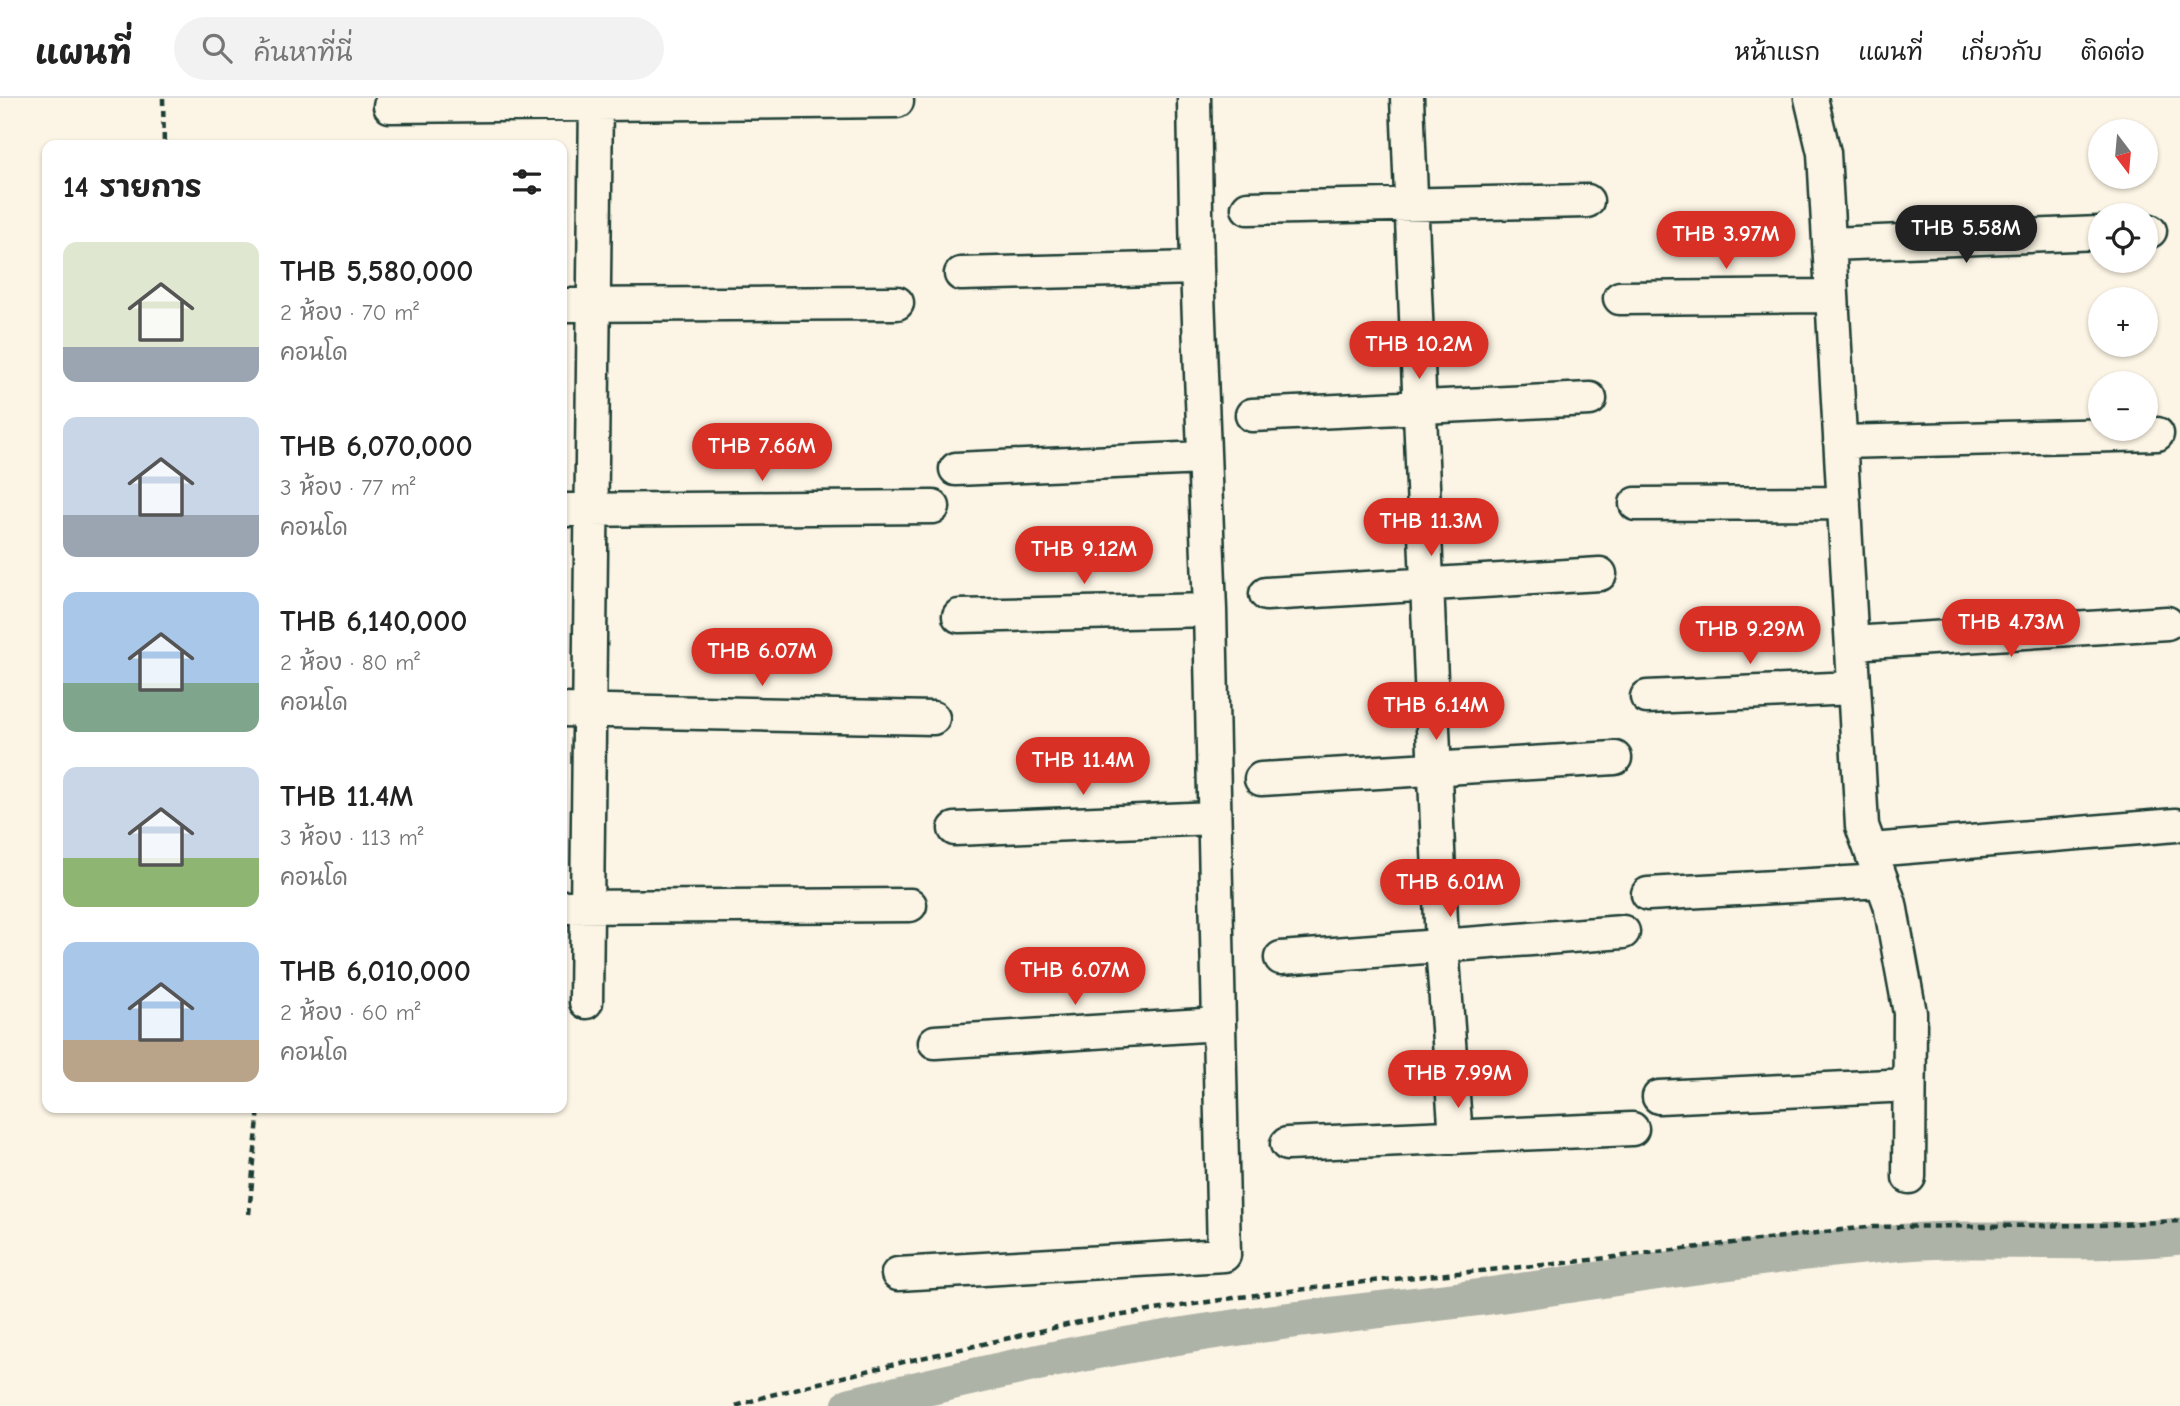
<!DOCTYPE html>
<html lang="th">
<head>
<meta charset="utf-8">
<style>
  :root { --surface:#fff; --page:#f2f2f2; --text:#222; --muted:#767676; --line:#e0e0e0; --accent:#d93025 }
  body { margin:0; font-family:"Comic Neue","Playpen Sans Thai",sans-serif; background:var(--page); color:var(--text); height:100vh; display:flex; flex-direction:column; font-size:26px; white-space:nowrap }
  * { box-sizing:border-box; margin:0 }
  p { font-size:23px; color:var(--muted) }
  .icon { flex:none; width:38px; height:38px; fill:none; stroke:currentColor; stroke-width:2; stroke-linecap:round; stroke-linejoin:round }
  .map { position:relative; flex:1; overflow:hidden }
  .details { position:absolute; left:42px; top:42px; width:525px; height:973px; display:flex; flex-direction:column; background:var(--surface); border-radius:14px; box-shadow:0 2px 5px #0004 }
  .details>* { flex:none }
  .needle { width:46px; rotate:164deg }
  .buttons { position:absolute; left:2088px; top:21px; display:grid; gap:14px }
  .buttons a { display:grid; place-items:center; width:70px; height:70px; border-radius:50%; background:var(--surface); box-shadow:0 2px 5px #0004; font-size:35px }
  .price { position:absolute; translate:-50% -60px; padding:0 16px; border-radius:24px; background:var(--accent); color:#fff; font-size:23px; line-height:46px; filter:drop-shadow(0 2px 4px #0008) }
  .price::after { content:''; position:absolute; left:50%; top:42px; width:21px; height:16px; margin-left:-10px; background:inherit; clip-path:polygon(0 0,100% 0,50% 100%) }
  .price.active { background:#222; color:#fff }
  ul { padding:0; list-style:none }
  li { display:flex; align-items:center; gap:21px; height:175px; padding:0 21px }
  li span { display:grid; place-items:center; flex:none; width:196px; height:140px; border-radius:14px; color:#555 }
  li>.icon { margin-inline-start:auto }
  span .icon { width:84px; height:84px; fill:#fffc; stroke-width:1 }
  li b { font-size:30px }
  h2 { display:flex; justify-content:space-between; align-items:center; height:84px; padding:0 21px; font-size:30px }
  header { display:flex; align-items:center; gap:42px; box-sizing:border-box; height:98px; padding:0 35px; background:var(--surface); border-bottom:2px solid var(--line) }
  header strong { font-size:33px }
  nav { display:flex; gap:38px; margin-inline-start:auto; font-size:24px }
  .search { width:490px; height:63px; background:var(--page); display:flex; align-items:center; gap:18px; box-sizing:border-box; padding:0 24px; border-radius:38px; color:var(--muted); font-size:26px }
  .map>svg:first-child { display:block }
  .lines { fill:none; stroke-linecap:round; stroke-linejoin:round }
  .canal { stroke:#aeb3a7; stroke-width:37 }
  .street-casing { stroke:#1f3d34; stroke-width:37 }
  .path { stroke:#1f3d34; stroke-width:4.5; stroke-dasharray:7 5; stroke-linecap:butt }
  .street { stroke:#fcf5e5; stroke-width:32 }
</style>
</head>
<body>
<header>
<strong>แผนที่</strong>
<div class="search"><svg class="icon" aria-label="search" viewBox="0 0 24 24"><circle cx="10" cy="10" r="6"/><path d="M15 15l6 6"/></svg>ค้นหาที่นี่</div>
<nav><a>หน้าแรก</a><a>แผนที่</a><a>เกี่ยวกับ</a><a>ติดต่อ</a></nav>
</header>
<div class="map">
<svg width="2180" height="1308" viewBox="0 0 2180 1308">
  <rect width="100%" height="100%" fill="#fcf5e5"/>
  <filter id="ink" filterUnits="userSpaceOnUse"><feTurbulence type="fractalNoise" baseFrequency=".0143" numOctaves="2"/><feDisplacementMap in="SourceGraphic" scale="14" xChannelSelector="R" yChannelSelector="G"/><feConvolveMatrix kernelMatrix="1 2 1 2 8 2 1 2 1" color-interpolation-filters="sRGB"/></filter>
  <g filter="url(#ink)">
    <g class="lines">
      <path class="canal" d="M850 1308C979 1276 1109 1247 1241 1229 1319 1218 1397 1210 1475 1200 1611 1181 1747 1158 1883 1146 1982 1136 2081 1149 2180 1138"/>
      <defs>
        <path id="street" d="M1407 0 1442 848 1456 1039
          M1811 0 1824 55 1862 728 1890 806 1910 915 1909 1079
          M390 8 897 3
          M1248 110 1587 103
          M2146 133H2150
          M1830 146 2100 135
          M961 176 1197 170
          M1620 200 1832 198
          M562 207 897 205
          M1252 317 1590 301
          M1840 344 2157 336
          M956 371 1203 360
          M1636 406 1844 405
          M562 412 933 409
          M1266 496 1600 476
          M959 518 1210 512
          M1852 545 2167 525
          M1647 599 1854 590
          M562 612 933 620
          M1261 681 1615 660
          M955 731 1213 720
          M1871 752 2176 727
          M1648 796 1882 783
          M562 809 910 807
          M1281 860 1623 834
          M586 904 596 0
          M935 944 1219 926
          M1659 999 1909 987
          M1287 1046 1632 1031
          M898 1176 1224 1157 1210 512 1197 170 1194 0"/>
      </defs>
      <use href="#street" class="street-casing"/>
      <path class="path" d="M163 0 164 47
        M249 1116 259 1010
        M736 1308 767 1298 895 1266 1084 1223 1240 1199 1373 1183 1565 1165 1867 1129 2100 1127 2180 1123"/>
      <use href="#street" class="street"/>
    </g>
  </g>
</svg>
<div class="buttons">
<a><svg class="needle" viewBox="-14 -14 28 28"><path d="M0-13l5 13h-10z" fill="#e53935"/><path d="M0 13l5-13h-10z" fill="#767676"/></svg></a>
<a><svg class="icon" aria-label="locate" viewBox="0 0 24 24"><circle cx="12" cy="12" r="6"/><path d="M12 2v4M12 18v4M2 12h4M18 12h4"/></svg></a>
<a>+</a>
<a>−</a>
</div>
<b class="price active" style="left:1966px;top:167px">THB 5.58M</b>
<b class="price" style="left:1726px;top:173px">THB 3.97M</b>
<b class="price" style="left:1419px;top:283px">THB 10.2M</b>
<b class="price" style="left:762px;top:385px">THB 7.66M</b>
<b class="price" style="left:1431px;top:460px">THB 11.3M</b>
<b class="price" style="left:1084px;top:488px">THB 9.12M</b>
<b class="price" style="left:2011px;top:561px">THB 4.73M</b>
<b class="price" style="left:1750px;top:568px">THB 9.29M</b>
<b class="price" style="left:762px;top:590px">THB 6.07M</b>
<b class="price" style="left:1436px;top:644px">THB 6.14M</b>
<b class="price" style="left:1083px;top:699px">THB 11.4M</b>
<b class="price" style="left:1450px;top:821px">THB 6.01M</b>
<b class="price" style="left:1075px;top:909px">THB 6.07M</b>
<b class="price" style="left:1458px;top:1012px">THB 7.99M</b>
<section class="details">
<h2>14 รายการ<svg class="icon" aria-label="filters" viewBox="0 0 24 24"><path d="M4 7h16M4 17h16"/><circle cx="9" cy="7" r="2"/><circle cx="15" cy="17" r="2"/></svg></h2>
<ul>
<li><span style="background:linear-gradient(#dfe7d0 75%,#9aa5b1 0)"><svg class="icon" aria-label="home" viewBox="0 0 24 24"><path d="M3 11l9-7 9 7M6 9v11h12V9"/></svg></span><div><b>THB 5,580,000</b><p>2 ห้อง · 70 m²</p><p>คอนโด</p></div></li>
<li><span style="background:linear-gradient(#c9d6e8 70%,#9aa5b1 0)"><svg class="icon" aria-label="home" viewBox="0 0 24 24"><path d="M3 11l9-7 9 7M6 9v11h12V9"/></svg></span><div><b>THB 6,070,000</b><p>3 ห้อง · 77 m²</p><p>คอนโด</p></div></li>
<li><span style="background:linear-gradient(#a9c7e8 65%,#7fa58c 0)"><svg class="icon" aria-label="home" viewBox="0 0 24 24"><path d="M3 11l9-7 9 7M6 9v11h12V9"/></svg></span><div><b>THB 6,140,000</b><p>2 ห้อง · 80 m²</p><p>คอนโด</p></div></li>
<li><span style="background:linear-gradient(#c9d6e8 65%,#8fb573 0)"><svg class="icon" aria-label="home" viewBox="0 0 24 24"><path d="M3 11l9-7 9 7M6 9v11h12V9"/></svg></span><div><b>THB 11.4M</b><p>3 ห้อง · 113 m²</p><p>คอนโด</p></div></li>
<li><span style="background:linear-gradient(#a9c7e8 70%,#b9a48a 0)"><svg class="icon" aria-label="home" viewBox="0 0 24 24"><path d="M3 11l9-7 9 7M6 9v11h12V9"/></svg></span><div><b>THB 6,010,000</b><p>2 ห้อง · 60 m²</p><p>คอนโด</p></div></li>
</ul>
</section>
</div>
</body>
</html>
